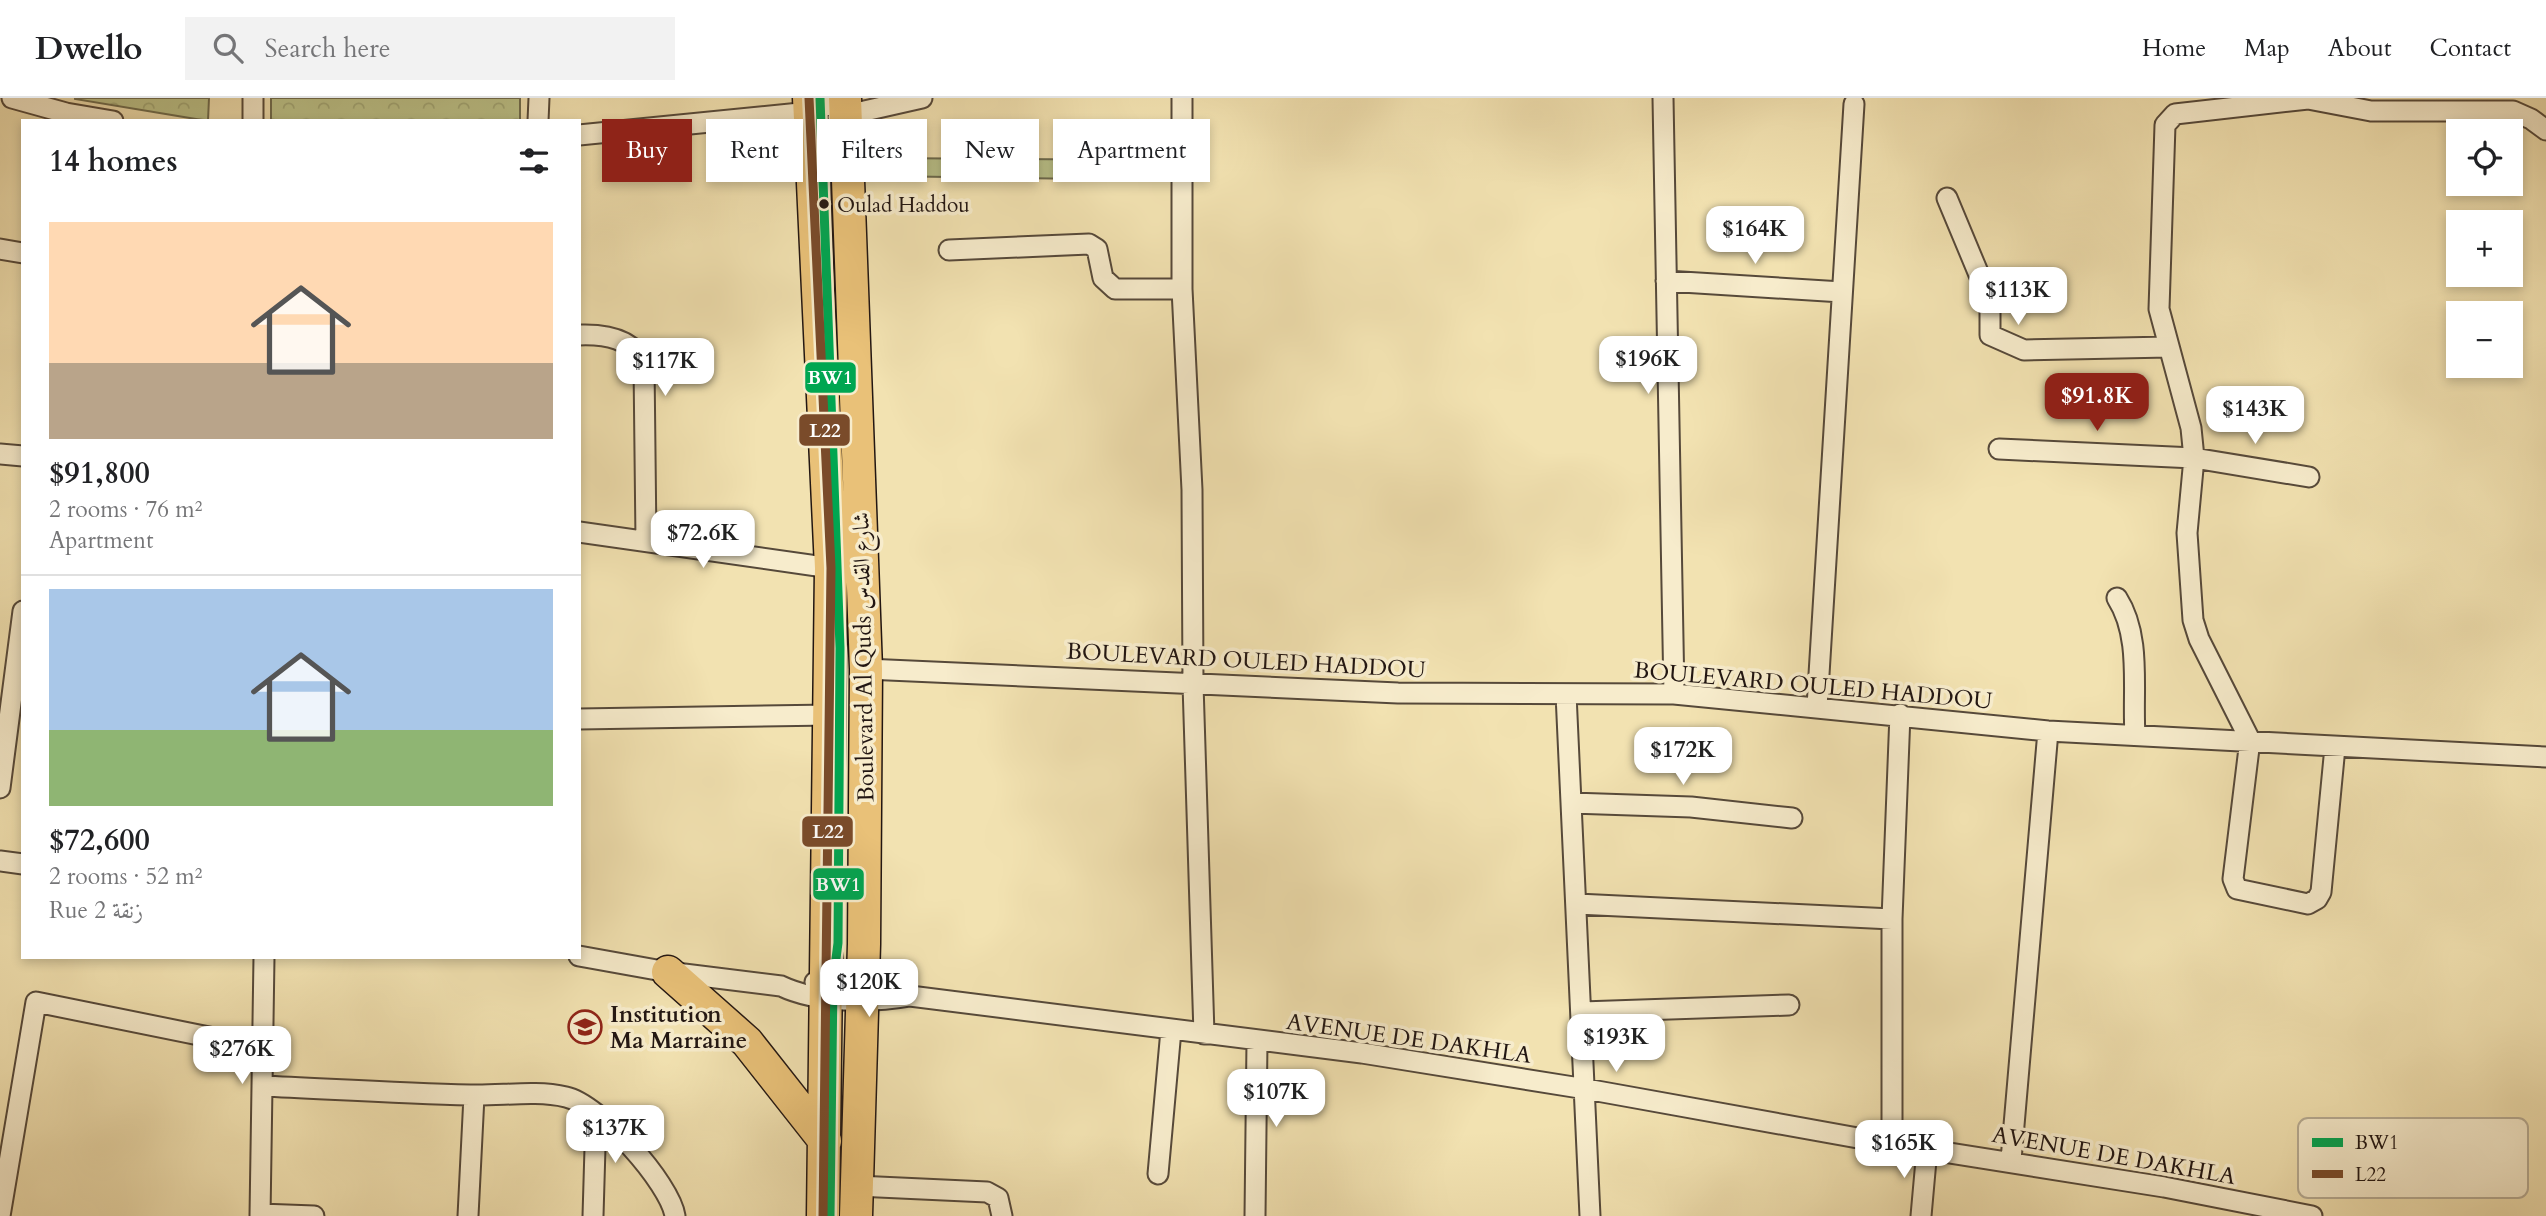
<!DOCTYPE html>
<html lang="en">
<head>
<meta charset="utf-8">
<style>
  :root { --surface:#fff; --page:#f2f2f2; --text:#202124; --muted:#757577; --line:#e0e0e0; --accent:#8f2418 }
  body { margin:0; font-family:Cardo,Amiri,serif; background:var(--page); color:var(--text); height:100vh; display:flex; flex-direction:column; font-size:26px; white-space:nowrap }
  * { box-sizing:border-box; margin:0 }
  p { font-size:23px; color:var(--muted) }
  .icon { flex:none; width:38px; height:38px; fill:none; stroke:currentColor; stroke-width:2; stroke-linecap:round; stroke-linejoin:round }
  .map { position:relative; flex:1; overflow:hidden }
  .drawer { position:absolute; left:21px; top:21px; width:560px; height:840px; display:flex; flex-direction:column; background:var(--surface); border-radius:0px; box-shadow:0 4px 10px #0003 }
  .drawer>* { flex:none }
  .hud { position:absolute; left:602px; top:21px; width:665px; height:63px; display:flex; gap:14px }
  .tools { position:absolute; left:2446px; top:21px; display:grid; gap:14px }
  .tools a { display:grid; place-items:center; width:77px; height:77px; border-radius:0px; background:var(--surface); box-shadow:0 4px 10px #0003; font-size:35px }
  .price { position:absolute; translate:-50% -60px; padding:0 16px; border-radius:14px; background:#fff; color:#222; font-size:23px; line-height:46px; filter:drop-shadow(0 2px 4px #0008) }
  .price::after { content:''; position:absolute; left:50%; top:42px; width:21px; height:16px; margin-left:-10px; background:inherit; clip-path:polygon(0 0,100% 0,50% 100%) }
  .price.on { background:var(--accent); color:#fff }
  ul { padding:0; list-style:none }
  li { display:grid; align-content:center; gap:14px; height:371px; padding:0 28px }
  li+li { border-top:2px solid var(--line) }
  li span { display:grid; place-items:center; height:217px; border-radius:0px; color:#555 }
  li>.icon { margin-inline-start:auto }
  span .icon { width:126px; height:126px; fill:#fffc; stroke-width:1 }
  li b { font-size:30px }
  h2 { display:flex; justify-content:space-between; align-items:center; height:84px; padding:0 28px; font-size:30px }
  .pill { padding:0 24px; border-radius:0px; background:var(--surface); box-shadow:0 4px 10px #0003; font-size:24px; line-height:63px }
  .pill.on { background:var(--accent); color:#fff }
  header { display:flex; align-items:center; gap:42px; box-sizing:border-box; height:98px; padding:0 35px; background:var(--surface); border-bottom:2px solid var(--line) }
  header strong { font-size:33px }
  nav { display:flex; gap:38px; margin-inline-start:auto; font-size:24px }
  .search { width:490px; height:63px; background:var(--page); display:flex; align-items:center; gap:18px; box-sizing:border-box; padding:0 24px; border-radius:0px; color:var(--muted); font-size:26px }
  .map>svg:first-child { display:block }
  .forest { fill:url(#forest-crowns); stroke:#6f6c4e; stroke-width:2 }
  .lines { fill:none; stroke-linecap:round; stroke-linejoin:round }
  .street-casing { stroke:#56493a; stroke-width:23 }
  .primary-casing { stroke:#221612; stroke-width:35 }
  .street { stroke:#f7eccc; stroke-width:19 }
  .primary { stroke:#e9c178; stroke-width:32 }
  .bus-1-casing { stroke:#f7eccc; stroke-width:14 }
  .bus-2-casing { stroke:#f7eccc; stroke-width:14 }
  .bus-1 { stroke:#00a651; stroke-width:9 }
  .bus-2 { stroke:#7a4b2a; stroke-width:9 }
  .bus-dot { fill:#221612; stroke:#f7eccc; stroke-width:2.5 }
  .labels { text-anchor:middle; stroke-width:7; stroke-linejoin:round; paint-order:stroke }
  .bus-label { font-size:21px; fill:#221612; stroke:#f7eccc; text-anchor:start }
  .street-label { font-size:23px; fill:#221612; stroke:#f7eccc }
  .poi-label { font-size:23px; font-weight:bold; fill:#221612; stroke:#f7eccc; text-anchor:start }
  .key { fill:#f7eccc; stroke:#b7ac94; stroke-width:2 }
  .key-label { font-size:19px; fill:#221612 }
  .line-badge { stroke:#f7eccc; stroke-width:2.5 }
  .badge-label { font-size:19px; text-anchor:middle; font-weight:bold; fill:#fff }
</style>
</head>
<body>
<header>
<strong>Dwello</strong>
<div class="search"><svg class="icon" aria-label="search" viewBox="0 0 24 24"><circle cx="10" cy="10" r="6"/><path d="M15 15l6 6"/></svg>Search here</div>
<nav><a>Home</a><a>Map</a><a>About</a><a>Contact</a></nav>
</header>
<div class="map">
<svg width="2546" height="1118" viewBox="0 0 2546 1118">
  <defs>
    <pattern id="forest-crowns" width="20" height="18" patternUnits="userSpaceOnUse" patternTransform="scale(1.75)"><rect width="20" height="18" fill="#bcc38a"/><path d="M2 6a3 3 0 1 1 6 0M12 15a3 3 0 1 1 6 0" fill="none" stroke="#a1a776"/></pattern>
  </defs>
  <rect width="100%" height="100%" fill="#f2e2b1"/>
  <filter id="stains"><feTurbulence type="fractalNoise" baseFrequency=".00286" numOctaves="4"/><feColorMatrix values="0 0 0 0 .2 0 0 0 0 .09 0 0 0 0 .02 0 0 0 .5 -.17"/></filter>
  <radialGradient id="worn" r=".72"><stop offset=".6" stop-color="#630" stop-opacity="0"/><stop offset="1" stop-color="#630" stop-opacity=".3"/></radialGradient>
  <path class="forest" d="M209 0 208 23 75 1V0Z
    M271 0H520V23H271Z
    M881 60 1157 62 1159 82 881 78Z"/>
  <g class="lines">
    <defs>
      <path id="street" d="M12 0 66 15 113 23
        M253 0V23
        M1182 0V191L1192 392 1193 586 1204 936
        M1663 0 1674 596
        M838 19 922 0
        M538 23 539 0
        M579 37 810 14 845 0
        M1947 100 1990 203V237L2024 252 2169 249
        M0 151 23 155
        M949 152 1089 146 1097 151 1103 180 1115 191H1182
        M1666 183 1842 194
        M579 237C605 236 633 240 644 266L646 443
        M1999 351 2194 360 2309 379
        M0 356 23 358
        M579 434 831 470
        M2117 500C2142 539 2132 592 2135 637
        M866 571 1398 595 1674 596 2048 633 2546 659
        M1566 596 1590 1118
        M1817 609 1854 6
        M579 621 831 617
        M2335 649 2321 794 2317 801 2308 806 2237 791 2233 781 2250 642 2199 541 2193 522 2187 435 2194 360 2191 330 2159 211 2165 27 2175 16 2308 1 2371 13H2513L2531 21 2546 32
        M0 690 23 513
        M1571 705 1691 709 1792 720
        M0 763 23 766
        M1577 806 1892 821
        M579 858 668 874 781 888C817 905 870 905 910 898L1362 955 1586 991 1880 1044 2164 1089 2312 1118
        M815 884 885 888 906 896
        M1582 914 1789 907
        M262 988C331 991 401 995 470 997 502 998 535 992 566 999 599 1006 670 1085 675 1118
        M1892 1046V821L1900 616
        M2011 1062 2048 633
        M1158 1076 1171 932
        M857 1088 987 1094 998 1100 1002 1118
        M260 1116 314 1118
        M0 1118 36 904 263 950
        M260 1118 264 859
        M468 1118 474 998
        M593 1118 596 1016
        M1255 1118 1257 943
        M1921 1118 1927 1051"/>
      <path id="primary" d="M809 0 831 470 823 1118
        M845 0 866 571 864 846 856 1118
        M668 874 747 944 825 1043"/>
    </defs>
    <use href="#street" class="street-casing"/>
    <use href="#primary" class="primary-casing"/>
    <use href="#street" class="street"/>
    <use href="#primary" class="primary"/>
    <defs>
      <path id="bus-1" d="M820 0 840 550 838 845 833 884 830 1118"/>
      <path id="bus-2" d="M809 0 831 470 823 1118"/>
    </defs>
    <use href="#bus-1" class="bus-1-casing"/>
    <use href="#bus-2" class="bus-2-casing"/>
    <use href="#bus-1" class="bus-1"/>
    <use href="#bus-2" class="bus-2"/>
  </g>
  <defs>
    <symbol id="school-ring" viewBox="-11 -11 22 22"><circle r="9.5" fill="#f7eccc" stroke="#8f2418" stroke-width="1.5"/><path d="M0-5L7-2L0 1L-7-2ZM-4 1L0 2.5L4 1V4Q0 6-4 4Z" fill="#8f2418"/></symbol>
  </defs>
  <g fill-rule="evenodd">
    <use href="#school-ring" x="566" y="910" width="38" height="38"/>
  </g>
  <circle class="bus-dot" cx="824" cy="106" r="6"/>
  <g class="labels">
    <g class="bus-label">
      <text x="837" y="114">Oulad Haddou</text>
    </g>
    <g class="street-label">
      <text transform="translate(863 559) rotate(-91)" y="8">Boulevard Al Quds شارع القدس</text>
      <text transform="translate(1246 562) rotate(3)" y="8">BOULEVARD OULED HADDOU</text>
      <text transform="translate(1813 587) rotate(5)" y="8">BOULEVARD OULED HADDOU</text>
      <text transform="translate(1409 940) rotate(8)" y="8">AVENUE DE DAKHLA</text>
      <text transform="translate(2114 1057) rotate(10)" y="8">AVENUE DE DAKHLA</text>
    </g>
    <g class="poi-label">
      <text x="610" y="924">Institution<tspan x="610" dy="26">Ma Marraine</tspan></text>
    </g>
  </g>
  <rect x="2298" y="1020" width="230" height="80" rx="10" class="key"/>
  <rect x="2312" y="1040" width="31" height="9" fill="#00a651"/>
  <rect x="2312" y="1072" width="31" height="8" fill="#7a4b2a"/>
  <g class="key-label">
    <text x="2355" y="1051">BW1</text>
    <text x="2355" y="1083">L22</text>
  </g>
  <g class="line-badge">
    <rect x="804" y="263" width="53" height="33" rx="7" fill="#00a651"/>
    <rect x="798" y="315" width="53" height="34" rx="7" fill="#7a4b2a"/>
    <rect x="801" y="717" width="53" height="33" rx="7" fill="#7a4b2a"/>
    <rect x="812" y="769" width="53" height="34" rx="7" fill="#00a651"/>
  </g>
  <g class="badge-label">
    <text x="830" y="286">BW1</text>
    <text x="825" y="339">L22</text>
    <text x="828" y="740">L22</text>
    <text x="838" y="793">BW1</text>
  </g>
  <rect width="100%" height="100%" filter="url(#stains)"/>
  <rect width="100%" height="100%" fill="url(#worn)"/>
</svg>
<div class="tools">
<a><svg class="icon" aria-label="locate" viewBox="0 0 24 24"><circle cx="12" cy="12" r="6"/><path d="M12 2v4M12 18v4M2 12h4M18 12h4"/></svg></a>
<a>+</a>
<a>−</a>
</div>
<b class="price" style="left:1755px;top:168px">$164K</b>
<b class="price" style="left:2018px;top:229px">$113K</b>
<b class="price" style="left:1648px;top:298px">$196K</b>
<b class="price" style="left:665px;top:300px">$117K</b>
<b class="price on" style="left:2097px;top:335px">$91.8K</b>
<b class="price" style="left:2255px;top:348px">$143K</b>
<b class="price" style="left:703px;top:472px">$72.6K</b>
<b class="price" style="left:1683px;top:689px">$172K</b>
<b class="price" style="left:869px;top:921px">$120K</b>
<b class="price" style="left:1616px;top:976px">$193K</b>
<b class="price" style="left:242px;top:988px">$276K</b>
<b class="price" style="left:1276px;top:1031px">$107K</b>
<b class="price" style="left:615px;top:1067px">$137K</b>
<b class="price" style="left:1904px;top:1082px">$165K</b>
<div class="hud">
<a class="pill on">Buy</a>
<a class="pill">Rent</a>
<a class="pill">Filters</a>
<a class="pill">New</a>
<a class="pill">Apartment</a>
</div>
<section class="drawer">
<h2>14 homes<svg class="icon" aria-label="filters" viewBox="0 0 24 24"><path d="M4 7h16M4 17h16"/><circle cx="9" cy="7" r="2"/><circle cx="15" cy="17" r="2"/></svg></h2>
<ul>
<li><span style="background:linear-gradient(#ffd9b3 65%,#b9a48a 0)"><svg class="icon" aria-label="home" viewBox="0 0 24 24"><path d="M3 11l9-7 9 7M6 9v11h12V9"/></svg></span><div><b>$91,800</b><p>2 rooms · 76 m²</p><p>Apartment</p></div></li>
<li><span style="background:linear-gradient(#a9c7e8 65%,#8fb573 0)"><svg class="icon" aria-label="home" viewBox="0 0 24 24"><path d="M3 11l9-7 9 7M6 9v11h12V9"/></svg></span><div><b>$72,600</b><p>2 rooms · 52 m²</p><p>Rue 2 زنقة</p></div></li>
</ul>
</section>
</div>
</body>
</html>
